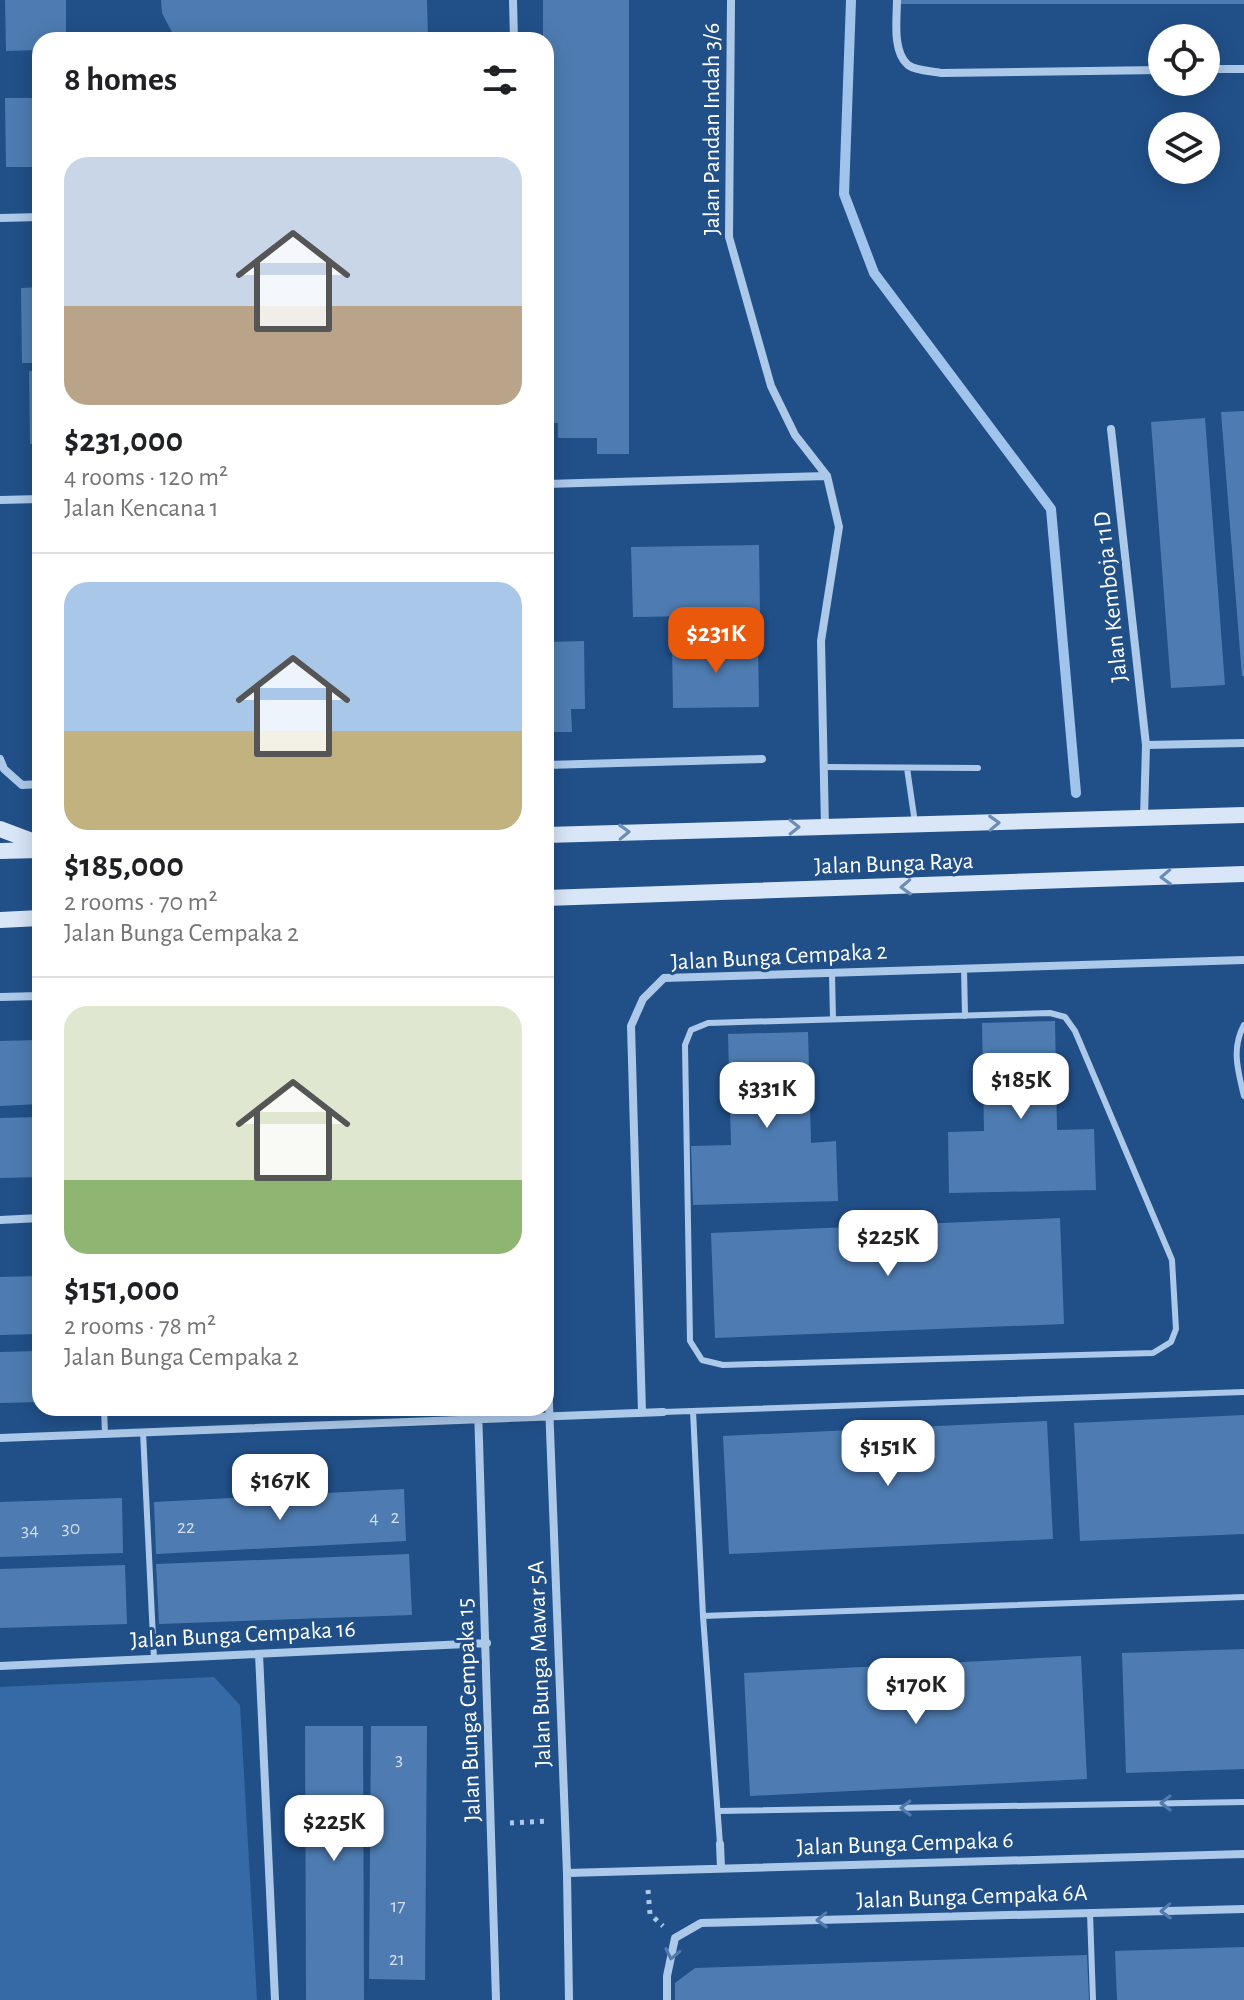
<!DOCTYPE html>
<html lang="en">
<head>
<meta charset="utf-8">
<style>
  :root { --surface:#fff; --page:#f2f2f2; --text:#202124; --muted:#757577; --line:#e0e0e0; --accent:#ea580c }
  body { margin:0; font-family:"Alegreya Sans",sans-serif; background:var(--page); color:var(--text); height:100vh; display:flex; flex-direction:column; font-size:30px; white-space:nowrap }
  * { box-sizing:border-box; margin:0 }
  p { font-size:26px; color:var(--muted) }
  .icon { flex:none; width:44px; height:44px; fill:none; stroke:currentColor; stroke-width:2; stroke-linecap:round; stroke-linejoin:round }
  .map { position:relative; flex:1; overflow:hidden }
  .panel { position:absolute; left:32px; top:32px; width:522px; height:1384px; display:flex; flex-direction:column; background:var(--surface); border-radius:24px; box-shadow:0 4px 20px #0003 }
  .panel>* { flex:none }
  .buttons { position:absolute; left:1148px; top:24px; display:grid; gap:16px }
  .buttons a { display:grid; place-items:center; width:72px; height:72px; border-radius:50%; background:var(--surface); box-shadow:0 4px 20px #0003; font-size:40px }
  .price { position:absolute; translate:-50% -68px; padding:0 18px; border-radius:16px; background:#fff; color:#222; font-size:26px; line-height:52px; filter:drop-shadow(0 2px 4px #0008) }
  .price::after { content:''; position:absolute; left:50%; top:48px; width:24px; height:18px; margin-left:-12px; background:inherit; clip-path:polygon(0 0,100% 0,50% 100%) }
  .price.on { background:var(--accent); color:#fff }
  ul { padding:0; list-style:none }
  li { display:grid; align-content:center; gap:16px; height:424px; padding:0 32px }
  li+li { border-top:2px solid var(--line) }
  li span { display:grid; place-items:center; height:248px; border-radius:24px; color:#555 }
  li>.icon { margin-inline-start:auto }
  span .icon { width:144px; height:144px; fill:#fffc; stroke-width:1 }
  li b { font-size:34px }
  h2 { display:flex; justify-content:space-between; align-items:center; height:96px; padding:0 32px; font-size:34px }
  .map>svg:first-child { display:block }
  .green { fill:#356aa6 }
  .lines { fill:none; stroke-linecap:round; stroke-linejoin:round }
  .stream { stroke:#a0c4ec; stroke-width:10 }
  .building { fill:#4e7cb2 }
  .path { stroke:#adc9ea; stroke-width:5; stroke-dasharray:4 6; stroke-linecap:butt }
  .lane { stroke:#adc9ea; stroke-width:6 }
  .street { stroke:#adc9ea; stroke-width:8 }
  .secondary { stroke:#d8e6f8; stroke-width:16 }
  .oneway { stroke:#6a8cb5 }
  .oneway2 { stroke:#527aab }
  .labels { text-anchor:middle; stroke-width:6; stroke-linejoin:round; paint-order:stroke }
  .number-label { font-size:20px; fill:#d3deec }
  .street-label { font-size:24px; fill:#fff; stroke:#215089 }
</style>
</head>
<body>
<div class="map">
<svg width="1244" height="2000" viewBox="0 0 1244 2000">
  <rect width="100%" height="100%" fill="#215089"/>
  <path class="green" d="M214 1677 240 1705 257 2000H0V1687Z"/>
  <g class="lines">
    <path class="stream" d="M851 0 844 194 874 273 1051 509 1076 793"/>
  </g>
  <path class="building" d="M5 0H66V40H40V50L6 51Z
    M161 0H427L428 40H176L162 13Z
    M543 0H629V454H597V438H558V423H546V40H543Z
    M901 0H1244V4H901Z
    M5 98H40V167H6Z
    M40 287V363H22L21 288Z
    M29 371H40V444H30Z
    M1244 411V676H1242L1221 412Z
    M1205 418 1225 685 1171 688 1151 422Z
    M759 545 760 615 633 617 631 547Z
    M35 567H40V635H37Z
    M584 641 585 709H571L572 732H546V642Z
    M758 642 759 707 673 708 672 643Z
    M1055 1021 1057 1130 1094 1129 1096 1190 949 1193 948 1132 984 1131 982 1023Z
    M808 1032 811 1143 836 1141 838 1201 693 1205 691 1146 731 1145 728 1034Z
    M40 1040V1104L0 1106V1041Z
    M40 1117V1177L0 1178V1118Z
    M1060 1218 1064 1324 715 1338 711 1233Z
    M40 1276V1334L0 1335V1277Z
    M40 1351V1402L0 1403V1352Z
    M1244 1415V1534L1080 1541 1074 1423Z
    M1047 1421 1053 1539 729 1554 723 1436Z
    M404 1489 406 1541 156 1554 154 1502Z
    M122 1498 123 1553 0 1557V1502Z
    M409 1554 412 1615 159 1624 156 1564Z
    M125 1565 127 1624 0 1628V1569Z
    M1244 1649V1769L1126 1773 1122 1653Z
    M1081 1656 1087 1779 750 1796 744 1673Z
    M305 1726H363L364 2000H306Z
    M371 1726H427L425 1980 369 1979Z
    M1244 1947V2000H1117L1115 1951Z
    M1087 1955 1089 2000H675V1983L695 1968Z"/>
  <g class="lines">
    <path class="path" d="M510 1823 548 1821
      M648 1890 650 1914 663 1926"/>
    <path class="lane" d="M825 767 978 768
      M907 768 915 823
      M964 968 965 1016
      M832 973 833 1019
      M1050 1013 1065 1017 1075 1031 1172 1260 1176 1329 1171 1342 1153 1353 723 1365 702 1360 690 1341 685 1045 691 1030 708 1023Z
      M1244 1025C1231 1049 1238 1071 1244 1096
      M104 1408 105 1434
      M693 1411 703 1616 720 1844
      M663 1412 1244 1392
      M143 1432 154 1659
      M703 1616 1244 1597
      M718 1811 1244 1802
      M1090 1913 1093 2000"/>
    <path class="street" d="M513 0 514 40
      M731 0 729 237 771 386 795 435 827 476 839 527 821 641 825 827
      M897 0C897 18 892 52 908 65 916 71 932 71 941 73L1162 70
      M1206 69H1244
      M0 218 40 217
      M1111 429 1146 745 1144 818
      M546 484 827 476
      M0 500 40 499
      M1146 745 1244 743
      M0 759 4 769 22 785 40 784
      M546 765 762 759
      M0 997 40 996
      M0 1220 40 1218
      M546 1326 567 1873 569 2000
      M478 1408 496 2000
      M642 1412 631 1026 643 999 664 978 1244 960
      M0 1438 663 1412
      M259 1654 275 2000
      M0 1666 487 1643
      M720 1844 721 1868
      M567 1873 1244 1854
      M667 2000V1976L675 1938 701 1923 1244 1909"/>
    <path class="secondary" d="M0 829 40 844
      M546 835 1244 815
      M0 851 40 850
      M546 898 1244 874
      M0 920 40 918"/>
  </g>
  <defs><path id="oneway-chevron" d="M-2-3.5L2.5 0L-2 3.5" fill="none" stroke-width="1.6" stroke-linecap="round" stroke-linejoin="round" transform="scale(2)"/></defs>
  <g class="oneway">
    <use href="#oneway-chevron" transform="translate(994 823) rotate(-2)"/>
    <use href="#oneway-chevron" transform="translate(794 827) rotate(-1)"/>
    <use href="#oneway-chevron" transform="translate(624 832) rotate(-2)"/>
    <use href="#oneway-chevron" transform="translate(1166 877) rotate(178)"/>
    <use href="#oneway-chevron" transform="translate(906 887) rotate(178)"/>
  </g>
  <g class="oneway2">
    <use href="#oneway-chevron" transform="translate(1166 1803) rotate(179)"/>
    <use href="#oneway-chevron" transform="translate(906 1808) rotate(179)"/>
    <use href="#oneway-chevron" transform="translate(1166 1911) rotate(178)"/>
    <use href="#oneway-chevron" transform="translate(822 1920) rotate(178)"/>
    <use href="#oneway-chevron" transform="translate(672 1954) rotate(102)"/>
  </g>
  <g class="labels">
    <g class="number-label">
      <text x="395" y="1523">2</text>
      <text x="374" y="1524">4</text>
      <text x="186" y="1533">22</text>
      <text x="71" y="1534">30</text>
      <text x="30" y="1536">34</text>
      <text x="399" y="1765">3</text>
      <text x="398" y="1912">17</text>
      <text x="397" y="1965">21</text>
    </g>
    <g class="street-label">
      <text transform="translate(711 129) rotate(-90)" y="8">Jalan Pandan Indah 3/6</text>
      <text transform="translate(1110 597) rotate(-96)" y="8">Jalan Kemboja 11D</text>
      <text transform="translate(894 863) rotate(-2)" y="8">Jalan Bunga Raya</text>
      <text transform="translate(779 956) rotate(-3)" y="8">Jalan Bunga Cempaka 2</text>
      <text transform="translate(243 1634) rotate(-3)" y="8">Jalan Bunga Cempaka 16</text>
      <text transform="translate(539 1664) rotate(-92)" y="8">Jalan Bunga Mawar 5A</text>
      <text transform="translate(468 1710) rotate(-92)" y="8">Jalan Bunga Cempaka 15</text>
      <text transform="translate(905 1843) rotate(-2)" y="8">Jalan Bunga Cempaka 6</text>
      <text transform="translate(972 1896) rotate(-2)" y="8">Jalan Bunga Cempaka 6A</text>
    </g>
  </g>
</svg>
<div class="buttons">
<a><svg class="icon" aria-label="locate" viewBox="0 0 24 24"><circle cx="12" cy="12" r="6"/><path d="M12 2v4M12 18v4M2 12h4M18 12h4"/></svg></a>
<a><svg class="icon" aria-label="layers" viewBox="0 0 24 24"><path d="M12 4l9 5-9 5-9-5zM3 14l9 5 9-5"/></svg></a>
</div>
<b class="price on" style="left:716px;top:675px">$231K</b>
<b class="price" style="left:1021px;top:1121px">$185K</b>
<b class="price" style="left:767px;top:1130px">$331K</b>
<b class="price" style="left:888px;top:1278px">$225K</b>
<b class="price" style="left:888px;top:1488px">$151K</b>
<b class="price" style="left:280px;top:1522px">$167K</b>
<b class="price" style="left:916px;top:1726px">$170K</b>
<b class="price" style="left:334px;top:1863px">$225K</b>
<section class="panel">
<h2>8 homes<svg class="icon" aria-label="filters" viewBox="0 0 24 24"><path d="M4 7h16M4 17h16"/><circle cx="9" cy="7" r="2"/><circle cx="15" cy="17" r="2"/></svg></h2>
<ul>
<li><span style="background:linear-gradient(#c9d6e8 60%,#b9a48a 0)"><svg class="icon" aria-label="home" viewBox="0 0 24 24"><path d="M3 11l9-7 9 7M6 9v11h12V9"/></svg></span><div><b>$231,000</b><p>4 rooms · 120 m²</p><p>Jalan Kencana 1</p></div></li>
<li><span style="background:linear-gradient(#a9c7e8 60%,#c2b280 0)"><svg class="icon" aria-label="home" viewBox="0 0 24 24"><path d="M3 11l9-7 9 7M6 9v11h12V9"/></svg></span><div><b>$185,000</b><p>2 rooms · 70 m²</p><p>Jalan Bunga Cempaka 2</p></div></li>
<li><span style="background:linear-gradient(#dfe7d0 70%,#8fb573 0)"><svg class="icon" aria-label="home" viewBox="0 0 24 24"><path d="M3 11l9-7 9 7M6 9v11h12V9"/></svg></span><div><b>$151,000</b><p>2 rooms · 78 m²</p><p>Jalan Bunga Cempaka 2</p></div></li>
</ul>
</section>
</div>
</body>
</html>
